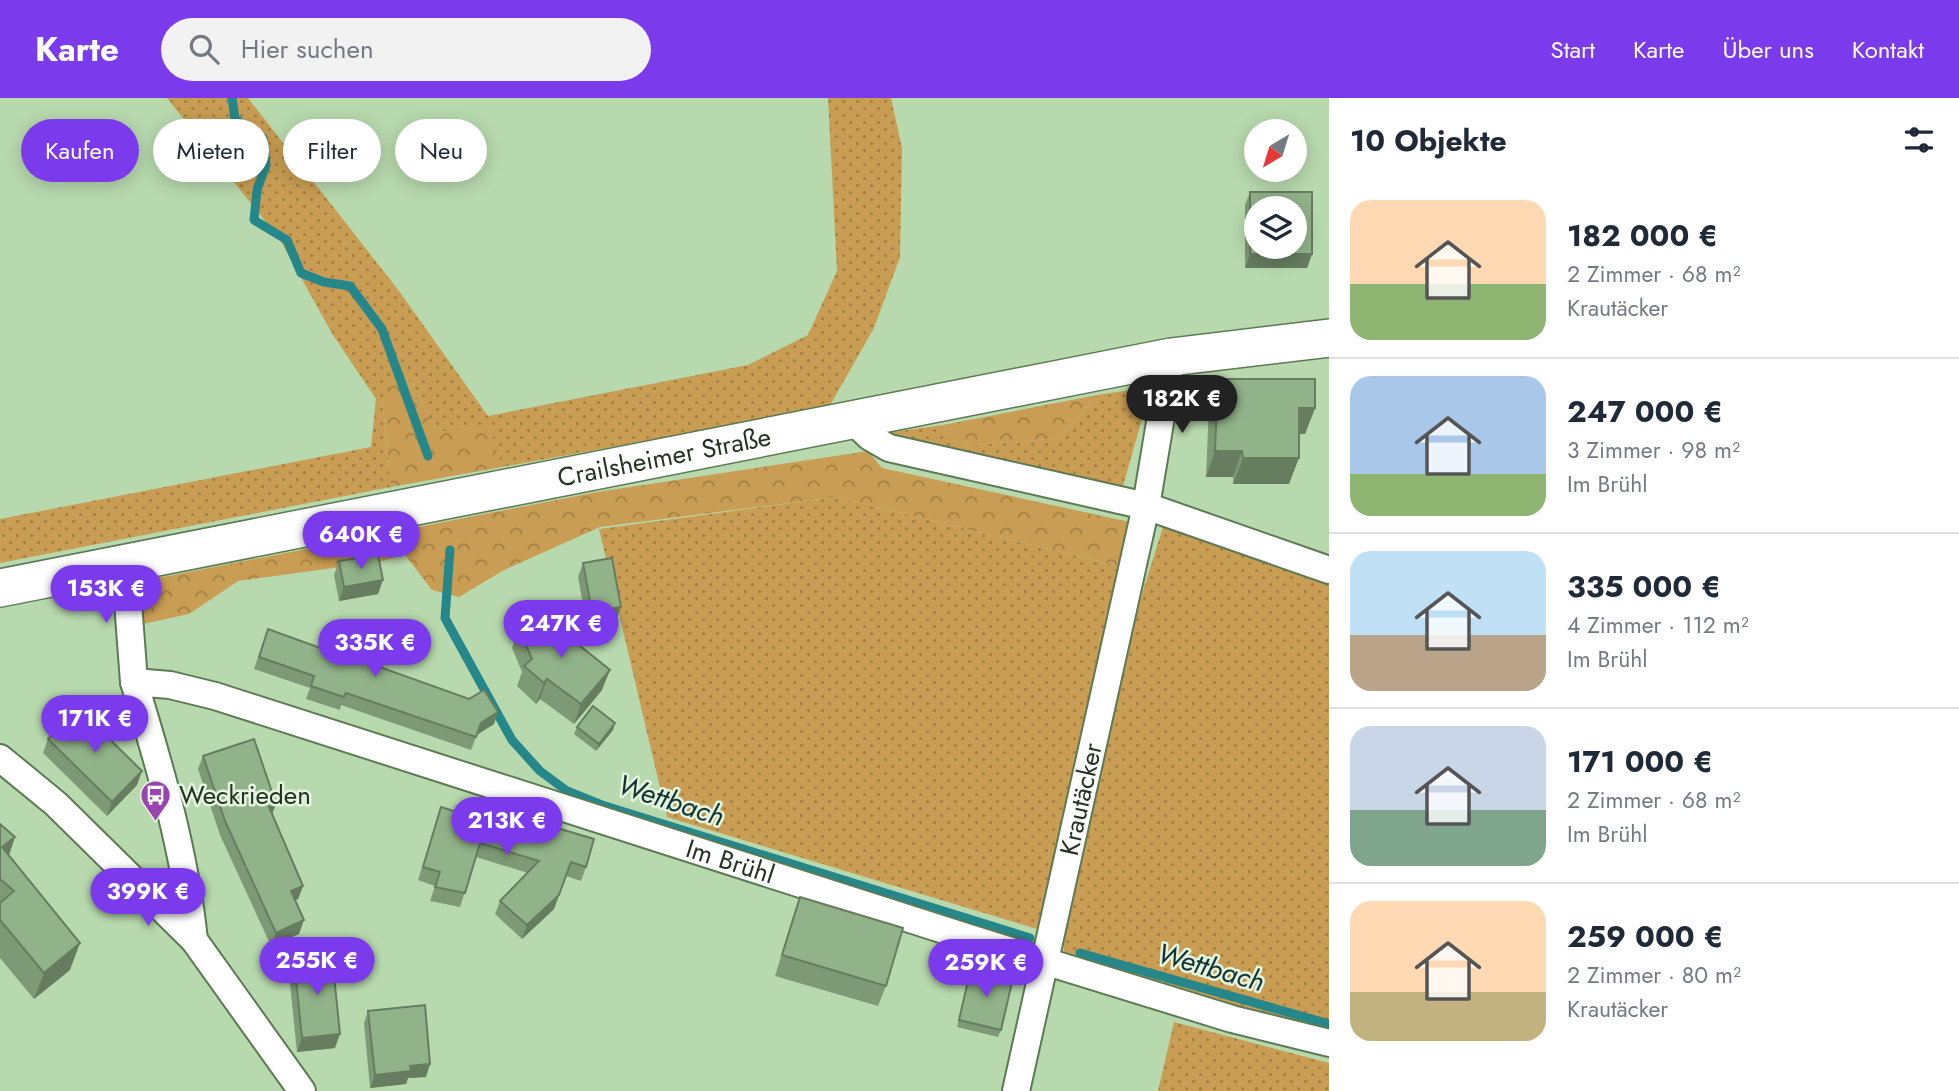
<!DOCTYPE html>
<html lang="de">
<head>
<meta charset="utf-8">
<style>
  :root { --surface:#fff; --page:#f2f2f3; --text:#1f2937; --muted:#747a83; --line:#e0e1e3; --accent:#7c3aed }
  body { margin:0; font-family:Jost,sans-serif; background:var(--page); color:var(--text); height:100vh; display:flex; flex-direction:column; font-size:26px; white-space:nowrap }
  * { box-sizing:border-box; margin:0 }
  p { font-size:23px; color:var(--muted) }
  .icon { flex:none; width:38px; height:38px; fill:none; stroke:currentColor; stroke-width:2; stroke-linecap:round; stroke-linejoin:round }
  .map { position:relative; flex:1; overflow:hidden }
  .side { display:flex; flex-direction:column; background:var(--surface); width:630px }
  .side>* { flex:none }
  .guide { position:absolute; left:21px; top:21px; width:665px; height:63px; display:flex; gap:14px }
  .needle { width:46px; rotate:218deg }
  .controls { position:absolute; left:1244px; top:21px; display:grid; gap:14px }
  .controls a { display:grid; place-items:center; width:63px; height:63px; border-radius:50%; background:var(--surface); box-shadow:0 4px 18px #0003; font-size:35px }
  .price { position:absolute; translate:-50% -60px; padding:0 16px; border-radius:24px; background:var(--accent); color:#fff; font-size:23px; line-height:46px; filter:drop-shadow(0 2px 4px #0008) }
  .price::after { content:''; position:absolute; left:50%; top:42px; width:21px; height:16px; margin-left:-10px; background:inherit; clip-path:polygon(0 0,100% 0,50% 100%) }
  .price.selected { background:#222; color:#fff }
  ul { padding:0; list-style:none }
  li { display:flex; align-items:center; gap:21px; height:175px; padding:0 21px }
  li+li { border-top:2px solid var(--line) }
  li span { display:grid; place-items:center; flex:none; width:196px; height:140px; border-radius:21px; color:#555 }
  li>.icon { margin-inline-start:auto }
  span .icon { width:84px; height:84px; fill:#fffc; stroke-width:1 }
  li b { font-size:30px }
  h2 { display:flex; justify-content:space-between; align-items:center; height:84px; padding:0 21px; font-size:30px }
  .chip { padding:0 24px; border-radius:32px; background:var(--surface); box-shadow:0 4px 18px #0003; font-size:24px; line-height:63px }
  .chip.selected { background:var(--accent); color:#fff }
  header { display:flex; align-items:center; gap:42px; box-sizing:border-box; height:98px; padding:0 35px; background:var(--accent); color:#fff }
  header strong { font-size:33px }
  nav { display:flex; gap:38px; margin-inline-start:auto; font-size:24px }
  .search { width:490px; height:63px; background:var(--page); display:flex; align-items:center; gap:18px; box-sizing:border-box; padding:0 24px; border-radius:38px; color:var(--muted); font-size:26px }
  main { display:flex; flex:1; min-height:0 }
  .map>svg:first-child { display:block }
  .grass { fill:url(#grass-dots) }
  .forest { fill:url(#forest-crowns) }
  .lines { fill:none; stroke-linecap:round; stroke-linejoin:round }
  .stream { stroke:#26878b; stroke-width:9 }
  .minor-casing { stroke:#5c7a53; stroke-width:30 }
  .secondary-casing { stroke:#5c7a53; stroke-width:40 }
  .minor { stroke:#fff; stroke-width:26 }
  .secondary { stroke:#fff; stroke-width:37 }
  .wall { fill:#7e9976 }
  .shaded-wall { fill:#667d60 }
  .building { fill:#92b289; stroke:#667d60; stroke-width:2; fill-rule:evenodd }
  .labels { text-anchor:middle; stroke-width:5; stroke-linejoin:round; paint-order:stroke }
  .street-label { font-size:26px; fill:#253221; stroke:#e3f5df }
  .poi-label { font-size:26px; fill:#253221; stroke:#e3f5df; text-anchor:start }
  .water-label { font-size:28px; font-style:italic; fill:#153233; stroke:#e3f5df }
</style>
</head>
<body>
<header>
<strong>Karte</strong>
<div class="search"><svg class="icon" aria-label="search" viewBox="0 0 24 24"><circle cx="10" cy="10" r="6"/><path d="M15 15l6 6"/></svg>Hier suchen</div>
<nav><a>Start</a><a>Karte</a><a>Über uns</a><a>Kontakt</a></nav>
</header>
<main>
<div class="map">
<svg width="1329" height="993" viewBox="0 0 1329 993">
  <defs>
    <pattern id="grass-dots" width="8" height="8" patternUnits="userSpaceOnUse" patternTransform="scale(1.75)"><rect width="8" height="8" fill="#c99d53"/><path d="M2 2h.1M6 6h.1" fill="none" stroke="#a38144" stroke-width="1.8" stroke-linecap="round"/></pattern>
    <pattern id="forest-crowns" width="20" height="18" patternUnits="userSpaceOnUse" patternTransform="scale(1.75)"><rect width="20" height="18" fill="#c99d53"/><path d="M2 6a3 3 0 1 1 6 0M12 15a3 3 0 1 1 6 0" fill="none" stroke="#a38144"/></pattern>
  </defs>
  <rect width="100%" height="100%" fill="#b8d9ae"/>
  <path class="grass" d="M167 0H248L399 193 488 318 748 267 808 237 837 173 828 0H891L902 50 900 159 874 230 829 309 502 369 489 330 437 334 412 284 382 300 391 389 0 465V421L371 349 376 301 333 237 280 142Z
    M1151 289 1123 388 980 361 885 335 943 327 961 348 1061 340 1097 297Z
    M836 399 1123 469 1037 831 667 719 599 431Z
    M1163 429 1329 479V944L1066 866 1062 839 1136 515Z
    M1174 924 1329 965V993H1158Z"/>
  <path class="forest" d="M395 278 412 284 437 334 490 329 502 369 391 389 382 300Z
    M1097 297 1061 340 961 348 943 327Z
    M868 353 882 370 1130 424 1123 469 836 399 600 429 504 472 459 499 432 492 405 457 378 464 238 483 189 516 138 527 153 481 597 394Z"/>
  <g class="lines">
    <path class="stream" d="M232 0 235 21 263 40 266 67 257 92 254 122 287 142 301 175 324 184 350 188 382 231 428 358
      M450 452 445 520 512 642 540 673 567 693 602 707 1030 840
      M1080 855 1329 926"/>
    <defs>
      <g id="minor">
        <path d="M852 322 870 339 889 350 1146 408 1329 472"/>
        <path d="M125 465 134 584"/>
        <path d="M0 660 56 706 194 842 302 993"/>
        <path id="s1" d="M194 842C185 754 160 669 134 584L170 587 215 598 966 839 1232 921 1329 945"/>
        <path id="s2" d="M1016 993 1146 408 1171 259"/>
      </g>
      <g id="secondary">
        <path id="s3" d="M0 490 1171 259 1329 240"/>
      </g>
    </defs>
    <use href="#minor" class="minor-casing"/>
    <use href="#secondary" class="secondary-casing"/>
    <use href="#minor" class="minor"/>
    <use href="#secondary" class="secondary"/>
  </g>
  <path class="wall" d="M1250 94 1312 156 1307 170H1245V107Z
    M1218 281 1315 310 1305 336H1299L1289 386H1233V379H1206L1209 307Z
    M339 463 378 496 339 503 334 477Z
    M583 465 616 523 587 528 578 479Z
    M519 530 602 592 574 626 540 601 536 606 517 588 522 574 512 550Z
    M268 531 322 551 371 566 494 626 477 637 471 652 341 607 340 612 306 601 310 590 254 571Z
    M577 629 613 632 596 653 574 636Z
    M48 641 137 687 107 718 43 655Z
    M203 658 276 706 272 716 303 788 298 801 295 802 299 836 271 848 220 737 198 671Z
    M441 709 512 731 517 718 586 769 581 783 566 778 554 811 522 841 495 816 500 803 528 775 476 759 460 809 430 803 435 788 418 782Z
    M0 726 15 739 9 757 70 872 34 901 0 860Z
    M800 799 886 888 878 908 775 878 793 819Z
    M294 862 335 950 297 954 289 876Z
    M971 870 1001 932 998 939 957 929Z
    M368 913 426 979 408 980 406 986 370 990 364 925Z"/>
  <path class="shaded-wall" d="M1250 156H1312L1307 170H1245Z
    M1299 310H1315L1305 336H1289Z
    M1215 353H1242L1233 379H1206Z
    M1243 360H1299L1289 386H1233Z
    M383 482 378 496 339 503 344 489Z
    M621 509 616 523 587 528 592 514Z
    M610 572 602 592 574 626 581 606Z
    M547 581 540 601 536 606 544 585Z
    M498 614 494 626 476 637 481 625Z
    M615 625 613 632 596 653 599 646Z
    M142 673 137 687 107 718 112 704Z
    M276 706 271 719 269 709Z
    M15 739 6 765 2 749Z
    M303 788 298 801 286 806 291 793Z
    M559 797 554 811 522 841 527 827Z
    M304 822 299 836 271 848 276 835Z
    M80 845 70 872 34 901 44 875Z
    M340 936 335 950 297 954 302 940Z
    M430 966 426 979 408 980 406 986 370 990 375 977 410 968Z"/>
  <path class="building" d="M1250 94H1312V156H1250ZM1256 110H1295V149H1256Z
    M1218 281H1315V310H1299V360H1243L1242 353H1215Z
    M378 457 383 482 344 489 339 463Z
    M612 460 621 509 592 514 583 465Z
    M544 519 610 572 581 606 547 581 544 585 524 568 532 561 519 530Z
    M332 524 379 540 371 566 469 601 484 592 498 614 481 625 476 639 346 595 344 599 311 588 314 578 259 559 268 531 323 551Z
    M593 608 615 625 599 646 577 629Z
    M78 610 142 673 112 704 48 641Z
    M254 641 276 706 269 709 303 788 291 793 304 822 276 835 225 723 203 658Z
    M441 709 513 732 517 718 594 741 586 769 571 764 559 797 527 827 500 803 539 763 480 745 465 795 435 789 440 774 423 769Z
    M0 726 15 739 2 749 80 845 44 875 0 822V805L14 793 0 781Z
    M800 799 903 830 886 888 782 857Z
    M332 858 340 936 302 940 294 862Z
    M971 870 1013 880 1001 932 959 922Z
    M425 907 430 966 410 968 411 973 375 977 368 913Z"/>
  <defs>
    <symbol id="bus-pin" viewBox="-11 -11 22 30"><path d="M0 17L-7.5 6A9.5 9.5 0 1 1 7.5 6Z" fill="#9a44b1" stroke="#e3f5df"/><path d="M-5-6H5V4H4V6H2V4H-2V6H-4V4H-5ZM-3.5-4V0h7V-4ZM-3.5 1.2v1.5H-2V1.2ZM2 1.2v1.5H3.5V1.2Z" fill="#fff"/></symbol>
  </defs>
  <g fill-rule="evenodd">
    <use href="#bus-pin" x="138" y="680" width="35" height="47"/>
  </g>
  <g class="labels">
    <g class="street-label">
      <text dy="9" stroke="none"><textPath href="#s3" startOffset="677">Crailsheimer Straße</textPath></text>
      <text dy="9" stroke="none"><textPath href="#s2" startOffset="299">Krautäcker</textPath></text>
      <text dy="9" stroke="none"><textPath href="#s1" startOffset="889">Im Brühl</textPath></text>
    </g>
    <g class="poi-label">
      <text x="179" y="706">Weckrieden</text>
    </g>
    <g class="water-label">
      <text transform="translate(671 702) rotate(18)" y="10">Wettbach</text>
      <text transform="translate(1211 869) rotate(16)" y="10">Wettbach</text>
    </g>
  </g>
</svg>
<div class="controls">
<a><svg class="needle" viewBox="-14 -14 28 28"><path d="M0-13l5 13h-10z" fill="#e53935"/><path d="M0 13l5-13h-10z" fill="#747a83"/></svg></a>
<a><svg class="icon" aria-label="layers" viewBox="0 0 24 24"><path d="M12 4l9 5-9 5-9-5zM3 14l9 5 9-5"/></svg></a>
</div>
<b class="price selected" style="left:1182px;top:337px">182K €</b>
<b class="price" style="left:361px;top:473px">640K €</b>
<b class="price" style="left:106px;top:527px">153K €</b>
<b class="price" style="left:561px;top:562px">247K €</b>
<b class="price" style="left:375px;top:581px">335K €</b>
<b class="price" style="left:95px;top:657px">171K €</b>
<b class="price" style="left:507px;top:759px">213K €</b>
<b class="price" style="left:148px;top:830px">399K €</b>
<b class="price" style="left:317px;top:899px">255K €</b>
<b class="price" style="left:986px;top:901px">259K €</b>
<div class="guide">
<a class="chip selected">Kaufen</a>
<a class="chip">Mieten</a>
<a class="chip">Filter</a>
<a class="chip">Neu</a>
</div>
</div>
<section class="side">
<h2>10 Objekte<svg class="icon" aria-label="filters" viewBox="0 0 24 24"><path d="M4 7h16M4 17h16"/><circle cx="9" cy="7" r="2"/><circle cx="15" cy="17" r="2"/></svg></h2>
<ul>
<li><span style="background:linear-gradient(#ffd9b3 60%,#8fb573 0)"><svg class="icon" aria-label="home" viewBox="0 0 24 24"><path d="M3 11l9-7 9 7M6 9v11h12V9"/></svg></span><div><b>182 000 €</b><p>2 Zimmer · 68 m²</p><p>Krautäcker</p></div></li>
<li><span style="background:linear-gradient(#a9c7e8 70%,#8fb573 0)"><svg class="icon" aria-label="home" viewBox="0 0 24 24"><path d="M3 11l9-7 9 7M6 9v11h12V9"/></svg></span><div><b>247 000 €</b><p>3 Zimmer · 98 m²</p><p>Im Brühl</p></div></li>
<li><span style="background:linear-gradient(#bfe0f5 60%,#b9a48a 0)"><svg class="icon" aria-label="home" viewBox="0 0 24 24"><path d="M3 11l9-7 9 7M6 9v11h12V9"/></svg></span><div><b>335 000 €</b><p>4 Zimmer · 112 m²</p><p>Im Brühl</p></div></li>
<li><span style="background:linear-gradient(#c9d6e8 60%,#7fa58c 0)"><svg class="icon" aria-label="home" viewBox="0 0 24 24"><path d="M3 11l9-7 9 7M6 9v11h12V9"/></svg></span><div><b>171 000 €</b><p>2 Zimmer · 68 m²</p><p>Im Brühl</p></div></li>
<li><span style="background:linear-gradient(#ffd9b3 65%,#c2b280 0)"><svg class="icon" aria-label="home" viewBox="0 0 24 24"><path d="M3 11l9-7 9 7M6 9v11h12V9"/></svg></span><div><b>259 000 €</b><p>2 Zimmer · 80 m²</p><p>Krautäcker</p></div></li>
</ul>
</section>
</main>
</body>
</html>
